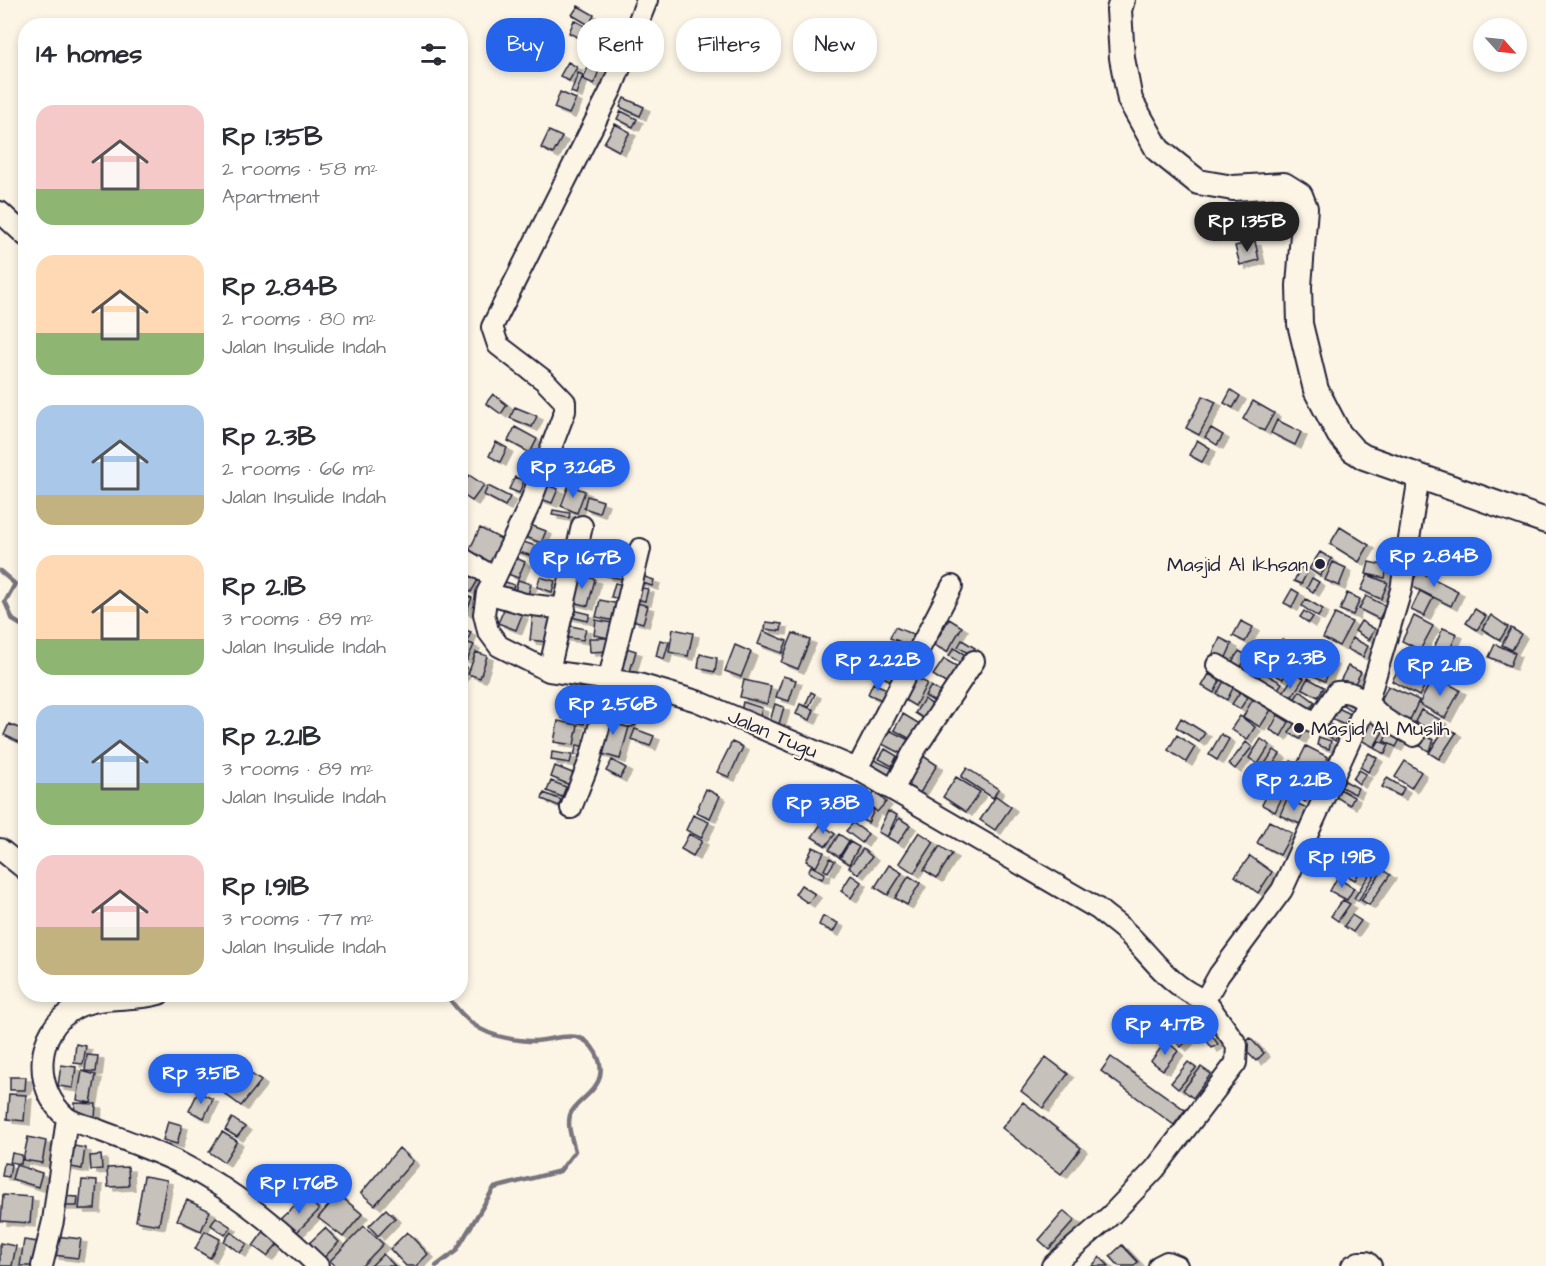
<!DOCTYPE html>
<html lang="en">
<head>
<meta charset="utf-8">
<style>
  :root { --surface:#fff; --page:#f2f2f3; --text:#2b2b33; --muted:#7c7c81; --accent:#2563eb }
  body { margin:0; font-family:"Architects Daughter",sans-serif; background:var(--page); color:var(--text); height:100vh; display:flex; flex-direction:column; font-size:22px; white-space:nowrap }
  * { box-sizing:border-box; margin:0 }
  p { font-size:20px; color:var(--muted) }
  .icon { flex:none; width:33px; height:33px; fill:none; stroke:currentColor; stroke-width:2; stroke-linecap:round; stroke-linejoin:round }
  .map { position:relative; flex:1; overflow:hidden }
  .sheet { position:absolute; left:18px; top:18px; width:450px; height:984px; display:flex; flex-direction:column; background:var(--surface); border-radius:24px; box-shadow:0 3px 9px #0003 }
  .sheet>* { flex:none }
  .hud { position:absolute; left:486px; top:18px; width:570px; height:54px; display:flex; gap:12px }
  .needle { width:39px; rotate:117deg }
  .tools { position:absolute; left:1473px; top:18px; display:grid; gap:12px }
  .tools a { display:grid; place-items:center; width:54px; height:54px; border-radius:50%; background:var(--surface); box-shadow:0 3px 9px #0003; font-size:30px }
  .price { position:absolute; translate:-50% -51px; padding:0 14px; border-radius:21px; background:var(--accent); color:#fff; font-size:20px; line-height:39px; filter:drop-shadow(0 2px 3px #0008) }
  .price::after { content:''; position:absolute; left:50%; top:36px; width:18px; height:14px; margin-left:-9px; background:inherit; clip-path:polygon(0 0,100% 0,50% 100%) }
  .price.active { background:#222; color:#fff }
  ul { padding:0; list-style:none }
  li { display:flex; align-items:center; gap:18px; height:150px; padding:0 18px }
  li span { display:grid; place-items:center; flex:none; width:168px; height:120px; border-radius:18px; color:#555 }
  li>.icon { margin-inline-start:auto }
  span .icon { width:72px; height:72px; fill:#fffc; stroke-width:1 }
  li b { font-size:26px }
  h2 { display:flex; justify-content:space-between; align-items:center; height:72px; padding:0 18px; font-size:26px }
  .tag { padding:0 21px; border-radius:24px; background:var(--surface); box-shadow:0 3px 9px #0003; font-size:21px; line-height:54px }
  .tag.active { background:var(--accent); color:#fff }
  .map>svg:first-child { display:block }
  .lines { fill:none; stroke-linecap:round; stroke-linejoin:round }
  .stream { stroke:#78757e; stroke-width:4.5 }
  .building { fill:#c6c1bb; stroke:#22223b; stroke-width:1.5; filter:url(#shadow) }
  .minor-casing { stroke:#22223b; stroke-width:24 }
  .major-casing { stroke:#22223b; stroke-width:28 }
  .minor { stroke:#fcf5e5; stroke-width:20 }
  .major { stroke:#fcf5e5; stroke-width:24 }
  .poi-dot { fill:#22223b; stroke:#fcf5e5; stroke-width:2 }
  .labels { text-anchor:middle; stroke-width:4.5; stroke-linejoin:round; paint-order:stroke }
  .poi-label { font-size:20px; fill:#22223b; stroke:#fcf5e5; text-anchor:end }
  .street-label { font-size:20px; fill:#22223b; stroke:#fcf5e5 }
</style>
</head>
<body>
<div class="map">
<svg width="1546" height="1266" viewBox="0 0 1546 1266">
  <defs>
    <filter id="shadow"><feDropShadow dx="6" dy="4" stdDeviation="0" flood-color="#0004"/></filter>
  </defs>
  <rect width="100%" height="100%" fill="#fcf5e5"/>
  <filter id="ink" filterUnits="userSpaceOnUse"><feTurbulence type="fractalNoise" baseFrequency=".0167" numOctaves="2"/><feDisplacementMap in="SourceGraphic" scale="12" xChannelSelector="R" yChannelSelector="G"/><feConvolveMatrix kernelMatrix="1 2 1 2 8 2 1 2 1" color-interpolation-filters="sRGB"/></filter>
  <g filter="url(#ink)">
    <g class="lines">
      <path class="stream" d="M0 571 15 584 5 602 13 620 26 628
        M436 1266 456 1251 494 1188 560 1171 575 1151C572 1139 567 1127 570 1115 575 1098 614 1088 596 1053 579 1023 552 1043 529 1041 488 1038 469 1028 446 994"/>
    </g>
    <path class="building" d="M578 6 594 15 589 25 572 15Z
      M574 20 585 26 579 38 569 33Z
      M593 55 603 59 594 84 583 79Z
      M568 62 577 67 569 81 560 76Z
      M578 73 583 75 576 94 571 92Z
      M560 92 576 99 569 114 554 108Z
      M624 98 644 107 640 116 620 107Z
      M621 111 637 119 633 127 617 119Z
      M615 124 630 132 619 151 604 143Z
      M549 131 562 137 553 154 541 148Z
      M1255 241 1259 260 1240 265 1235 246Z
      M1231 390 1240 396 1233 408 1224 403Z
      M493 394 507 405 501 414 486 403Z
      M1203 396 1216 402 1199 435 1186 428Z
      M1253 401 1274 413 1264 431 1243 419Z
      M515 407 537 416 532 427 510 418Z
      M1277 420 1301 432 1295 445 1271 433Z
      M515 427 537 439 530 453 508 441Z
      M1211 428 1223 435 1217 445 1205 437Z
      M1197 440 1210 448 1202 462 1189 455Z
      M496 442 507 448 500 462 489 456Z
      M469 475 484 485 472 501 460 493V487Z
      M515 477 524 481 519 493 509 489Z
      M543 484 558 489 552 503 538 498Z
      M569 485 585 491 577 513 561 506Z
      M488 486 510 497 505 506 484 495Z
      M587 496 603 501 599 513 584 508Z
      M553 510 570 513 569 518 552 515Z
      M525 523 546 531 541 543 521 535Z
      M1340 527 1369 545 1359 562 1330 544Z
      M480 528 505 541 491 568 467 555Z
      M514 539 536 546 532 556 510 549Z
      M545 548 570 557 563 576 538 567Z
      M1320 552 1332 559 1320 576 1309 569Z
      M516 558 525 562 518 578 508 574Z
      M609 559 626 562 623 579 606 576Z
      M1333 562 1346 568 1339 586 1325 580Z
      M1369 562 1387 566 1385 578 1366 574Z
      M1301 567 1308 571 1301 584 1294 581Z
      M1418 571 1458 591 1451 606 1411 586Z
      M464 573 478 580 471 592 460 587Z
      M575 574 595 579 588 606 568 601Z
      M639 575 654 580 652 586 637 581Z
      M1368 575 1388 583 1381 599 1361 590Z
      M540 577 555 581 552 592 537 587Z
      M1312 578 1319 582 1313 592 1307 588Z
      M500 580 514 585 509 599 495 594Z
      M518 580 531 584 526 601 513 598Z
      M615 583 624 585 620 599 611 597Z
      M633 586 648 589 645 601 630 598Z
      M1292 589 1299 593 1292 607 1284 603Z
      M1420 591 1433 598 1424 616 1411 610Z
      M460 593 472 598 466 612 460 609Z
      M1347 593 1360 599 1353 615 1340 610Z
      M1366 596 1386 606 1379 619 1359 609Z
      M1306 599 1323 609 1318 617 1302 606Z
      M600 600 619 604 615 621 596 617Z
      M637 603 648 606 643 623 632 620Z
      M505 607 522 615 516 630 498 623Z
      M569 609 590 614 588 621 567 616Z
      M1475 609 1486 616 1477 630 1466 623Z
      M1304 611 1313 617 1309 623 1300 617Z
      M533 614 551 616 548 642 530 640Z
      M1335 614 1352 622 1339 646 1323 638Z
      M1491 615 1508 627 1500 640 1482 629Z
      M1414 616 1433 626 1420 650 1402 641Z
      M949 619 962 627 947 652 934 645Z
      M596 620 612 623 609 638 594 635Z
      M1241 621 1253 627 1245 642 1233 636Z
      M1361 621 1375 629 1369 640 1355 631Z
      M766 622 782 624 781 631 765 629Z
      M566 625 586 629 583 640 563 637Z
      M895 627 914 635 909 646 890 638Z
      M460 628 471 632 467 642 460 639Z
      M1443 628 1457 634 1446 658 1432 652Z
      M1511 628 1521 634 1512 650 1502 645Z
      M673 629 693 633 688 656 669 652Z
      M763 631 787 641 782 653 758 644Z
      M793 633 810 640 798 669 781 662Z
      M589 638H609V651L590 652Z
      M1220 638 1232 644 1223 664 1211 658Z
      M1352 638 1368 646 1363 657 1347 649Z
      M1282 639 1306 653 1297 668 1274 655Z
      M660 640 669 642 664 659 656 656Z
      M896 640 909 646 905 656 891 650Z
      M962 640 975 648 971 655 958 647Z
      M466 642 474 645 467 660 460 657Z
      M1495 644 1515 653 1510 666 1489 657Z
      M735 645 751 652 741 677 725 671Z
      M620 646 636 651 629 675 613 670Z
      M954 648 972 659 967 667 949 656Z
      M887 649 905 656 899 668 882 660Z
      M1239 651 1248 656 1240 668 1231 663Z
      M1311 651 1320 657 1309 673 1300 666Z
      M476 652 487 656 480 678 468 674Z
      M1259 653 1267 660 1256 673 1248 665Z
      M700 654 717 658 715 672 698 668Z
      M1407 654 1434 669 1419 696 1392 681Z
      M1322 657 1333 662 1325 681 1314 676Z
      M944 659 958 667 947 684 933 675Z
      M1275 662 1288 670 1283 679 1270 672Z
      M460 664 467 667 460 680Z
      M881 664 897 671 892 681 876 674Z
      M1348 666 1361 672 1353 687 1340 681Z
      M1262 672 1282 683 1274 695 1255 684Z
      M1296 673 1304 678 1285 707 1277 701Z
      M1209 674 1220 681 1214 693 1202 686Z
      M783 676 796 680 789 701 776 697Z
      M1434 676 1460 690 1445 718 1419 704Z
      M915 677 927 683 915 706 903 699Z
      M1308 678 1324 687 1318 697 1302 688Z
      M744 680 771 686 767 704 740 697Z
      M1224 681 1234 686 1227 700 1217 694Z
      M873 683 889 690 884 701 868 694Z
      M570 685 593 691 584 724 562 718Z
      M931 686 947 697 941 706 925 696Z
      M1388 686 1419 700 1409 722 1378 707Z
      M640 690 654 694 645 719 632 714Z
      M1300 691 1315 702 1304 717 1289 707Z
      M811 692 815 694 809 707 805 706Z
      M1240 692 1248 697 1240 709 1232 704Z
      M1347 698 1363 708 1358 715 1343 705Z
      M924 699 938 708 929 722 915 713Z
      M1253 699 1271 710 1260 727 1243 717Z
      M743 702 762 708 760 717 741 711Z
      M775 704 784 707 779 724 770 721Z
      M800 704 814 710 810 720 796 714Z
      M1336 707 1359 718 1354 729 1331 719Z
      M1421 710 1441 720 1435 732 1415 722Z
      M606 713 631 720 620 759 595 752Z
      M903 714 923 726 914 741 894 730Z
      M1278 715 1289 722 1281 736 1270 730Z
      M1240 716 1255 727 1247 740 1231 729Z
      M1298 717 1309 723 1300 739 1289 733Z
      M1181 718 1205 733 1199 742 1176 727Z
      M1369 719 1385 728 1374 747 1359 739Z
      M558 721 578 725 574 745 554 742Z
      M9 724 26 731 21 743 4 735Z
      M1331 725 1341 731 1335 741 1326 735Z
      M1446 726 1456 733 1439 759 1429 753Z
      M635 729 654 736 650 746 631 739Z
      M889 730 915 743 908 757 882 744Z
      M1389 731 1401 737 1396 747 1384 741Z
      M1221 734 1229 739 1217 760 1209 755Z
      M1177 735 1195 747 1186 762 1168 750Z
      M1425 736 1434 740 1429 751 1420 746Z
      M1319 737 1331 741 1329 749 1317 745Z
      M1261 739 1270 745 1258 764 1249 758Z
      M1379 741 1389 745 1385 754 1375 749Z
      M732 742 743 747 729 777 717 772Z
      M1246 742 1252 747 1235 769 1229 764Z
      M577 745 587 747 585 757 574 755Z
      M1306 746 1328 757 1319 775 1297 764Z
      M885 749 897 756 892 766 879 759Z
      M1274 750 1280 754 1268 772 1262 768Z
      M552 752 572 755 570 763 551 760Z
      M917 752 937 765 920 793 899 780Z
      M1369 753 1377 758 1368 772 1360 767Z
      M872 759 900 772 895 783 867 770Z
      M612 760 626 768 620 778 606 771Z
      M1291 761 1310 772 1307 776 1289 765Z
      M1405 761 1421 772 1411 788 1395 777Z
      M1276 762 1282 766 1276 777 1270 774Z
      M555 766 575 774 570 785 551 777Z
      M1285 767 1301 776 1296 785 1280 776Z
      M967 768 998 789 993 798 961 777Z
      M1359 770 1366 774 1359 784 1353 779Z
      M956 777 980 792 966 812 943 797Z
      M1387 778 1404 788 1400 796 1382 787Z
      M551 781 566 787 562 797 547 791Z
      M1345 781 1358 788 1355 794 1341 787Z
      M1273 783 1286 789 1275 812 1262 805Z
      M1296 786 1309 794 1305 802 1292 793Z
      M706 789 720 796 710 818 696 812Z
      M1340 789 1354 797 1350 805 1336 797Z
      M839 791 854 798 844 819 829 811Z
      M875 792 886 802 877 812 867 802Z
      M544 793 561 800 559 806 542 799Z
      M996 796 1011 807 995 830 980 820Z
      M1287 799 1307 808 1300 824 1280 815Z
      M861 804 874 810 868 823 855 816Z
      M888 811 897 815 887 837 878 832Z
      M693 815 709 822 701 838 686 830Z
      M899 818 910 825 898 843 887 837Z
      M1269 821 1292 833 1280 855 1257 843Z
      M853 823 868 834 862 843 846 831Z
      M821 824 835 834 826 846 812 837Z
      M919 832 934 842 914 873 899 863Z
      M689 834 702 841 693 856 681 849Z
      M839 834 849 841 839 857 829 850Z
      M850 842 859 847 849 864 840 858Z
      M940 846 952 854 937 878 924 870Z
      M813 847 824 852 816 867 806 861Z
      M863 849 872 857 858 874 849 867Z
      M1250 856 1272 872 1258 893 1235 876Z
      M830 858 835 861 828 872 824 870Z
      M1349 860 1362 868 1355 880 1341 872Z
      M889 865 902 873 888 895 875 887Z
      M811 866 825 873 822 879 808 872Z
      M1373 869 1377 872 1358 901 1354 898Z
      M1383 870 1390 875 1369 905 1361 900Z
      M851 875 861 882 851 898 841 891Z
      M909 876 920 883 907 905 895 898Z
      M1337 878 1354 888 1347 900 1330 891Z
      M801 885 815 894 808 903 795 894Z
      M1343 900 1350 904 1338 921 1331 916Z
      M1352 915 1361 921 1353 932 1344 926Z
      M823 916 838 923 833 932 819 925Z
      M1190 1019 1199 1028 1181 1047 1172 1038Z
      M1210 1033 1218 1044 1212 1048 1204 1037Z
      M1250 1038 1264 1053 1256 1061 1242 1047Z
      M1166 1041 1178 1051 1163 1070 1151 1061Z
      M76 1044 86 1046 83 1064 74 1063Z
      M87 1055 98 1056 96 1072 85 1071Z
      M1046 1057 1068 1074 1043 1108 1021 1091Z
      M1111 1057 1185 1110 1174 1125 1101 1071Z
      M1188 1062 1196 1068 1178 1089 1171 1083Z
      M61 1065 76 1067 73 1088 58 1086Z
      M240 1066 261 1081 241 1106 221 1091Z
      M1201 1067 1211 1074 1193 1098 1183 1090Z
      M82 1071 96 1075 91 1103 77 1100Z
      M10 1077H26L25 1090H10Z
      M198 1092 213 1099 204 1118 189 1111Z
      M9 1094 26 1095 24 1121 7 1119Z
      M1023 1102 1081 1148 1061 1174 1002 1128Z
      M75 1103 96 1104 95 1118 74 1116Z
      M232 1118 245 1127 237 1137 225 1130Z
      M168 1121 182 1125 177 1144 163 1140Z
      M222 1132 237 1141 224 1162 209 1152Z
      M28 1137 46 1141 42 1163 23 1160Z
      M69 1145 85 1148 82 1169 66 1166Z
      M399 1148 413 1161 375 1205 361 1193Z
      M12 1153 22 1155 21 1164 10 1162Z
      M101 1155 102 1169 91 1170 90 1156Z
      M4 1163 11 1164 9 1177 2 1176Z
      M16 1165 42 1173 38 1187 12 1179Z
      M128 1167 129 1186 108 1187 107 1168Z
      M144 1176 167 1180 159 1225 136 1221Z
      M82 1180 97 1181 95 1209H79Z
      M338 1194 362 1214 343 1237 318 1218Z
      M3 1195 32 1197 30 1223 1 1221Z
      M306 1195 319 1210 294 1235 279 1220Z
      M61 1196 78 1197 77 1206H60Z
      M187 1200 210 1211 201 1231 177 1220Z
      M386 1209 395 1218 378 1236 369 1226Z
      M1064 1211 1075 1220 1049 1249 1039 1240Z
      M216 1217 231 1227 225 1235 211 1225Z
      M364 1226 383 1244 362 1266H336L330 1261Z
      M266 1228 281 1240 267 1256 253 1246Z
      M325 1228 339 1242 319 1263 304 1248Z
      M205 1231 220 1239 210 1258 195 1249Z
      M231 1232 247 1244 240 1253 224 1241Z
      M407 1232 428 1254 416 1266H406L390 1249Z
      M56 1236 81 1239 78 1258 53 1255Z
      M24 1240 38 1242 34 1266H20Z
      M0 1243 16 1246 12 1266H0Z
      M1122 1245 1138 1262 1134 1266H1119L1110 1256Z
      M383 1254 395 1266H371Z
      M1100 1257 1109 1266H1092Z"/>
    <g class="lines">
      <defs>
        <path id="minor" d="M0 212 26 236
          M460 557 495 578 487 593 484 614 488 631 499 646 549 671 639 684 697 701 857 769 1098 909C1106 916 1116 923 1124 930 1152 956 1168 986 1205 1000
          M495 578 529 506 565 411V402L545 381 498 345 492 327 612 88 647 0
          M487 593 525 604 565 609
          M1217 665 1311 721 1319 719 1337 692C1357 690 1368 704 1381 716 1390 724 1404 729 1414 736
          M549 671 582 526
          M609 678 640 549
          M857 769 952 586
          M894 788 914 751 974 661
          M571 808 590 760 604 709 629 716 639 684
          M0 849 26 870
          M159 994C132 1002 98 995 74 1009 35 1031 32 1088 66 1117 73 1123 87 1125 96 1129 124 1140 153 1150 180 1163 232 1189 277 1226 318 1266
          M42 1266 53 1221 67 1118
          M1052 1266 1111 1215 1155 1169 1236 1063 1237 1045 1205 1000 1219 975 1282 890 1368 701 1401 590 1419 476
          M1159 1266 1167 1262 1177 1266
          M1352 1266 1359 1262H1367L1371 1266"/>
        <path id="major" d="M1122 0 1119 10 1122 58 1130 100 1158 150 1198 182 1233 188 1284 185 1300 195 1305 208 1299 286 1300 324 1316 390 1339 434 1353 450 1364 457 1546 521"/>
      </defs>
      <use href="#minor" class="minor-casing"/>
      <use href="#major" class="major-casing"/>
      <use href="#minor" class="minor"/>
      <use href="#major" class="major"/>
    </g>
  </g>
  <g class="poi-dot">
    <circle cx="1320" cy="564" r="6"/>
    <circle cx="1299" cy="728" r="6"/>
  </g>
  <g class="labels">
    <g class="poi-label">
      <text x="1308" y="571">Masjid Al Ikhsan</text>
      <text x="1311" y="735" text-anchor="start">Masjid Al Muslih</text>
    </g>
    <g class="street-label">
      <text transform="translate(773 733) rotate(23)" y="7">Jalan Tugu</text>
    </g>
  </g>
</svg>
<div class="tools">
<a><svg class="needle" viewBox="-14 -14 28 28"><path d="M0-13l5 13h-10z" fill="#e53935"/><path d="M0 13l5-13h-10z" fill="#7c7c81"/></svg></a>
</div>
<b class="price active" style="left:1247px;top:253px">Rp 1.35B</b>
<b class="price" style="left:573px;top:499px">Rp 3.26B</b>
<b class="price" style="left:1434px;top:588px">Rp 2.84B</b>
<b class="price" style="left:582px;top:590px">Rp 1.67B</b>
<b class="price" style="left:1290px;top:690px">Rp 2.3B</b>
<b class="price" style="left:878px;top:692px">Rp 2.22B</b>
<b class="price" style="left:1440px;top:697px">Rp 2.1B</b>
<b class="price" style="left:613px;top:736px">Rp 2.56B</b>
<b class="price" style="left:1294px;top:812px">Rp 2.21B</b>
<b class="price" style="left:823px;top:835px">Rp 3.8B</b>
<b class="price" style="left:1342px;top:889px">Rp 1.91B</b>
<b class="price" style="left:1165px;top:1056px">Rp 4.17B</b>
<b class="price" style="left:201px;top:1105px">Rp 3.51B</b>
<b class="price" style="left:299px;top:1215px">Rp 1.76B</b>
<div class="hud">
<a class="tag active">Buy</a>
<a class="tag">Rent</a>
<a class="tag">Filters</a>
<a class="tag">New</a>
</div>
<section class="sheet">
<h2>14 homes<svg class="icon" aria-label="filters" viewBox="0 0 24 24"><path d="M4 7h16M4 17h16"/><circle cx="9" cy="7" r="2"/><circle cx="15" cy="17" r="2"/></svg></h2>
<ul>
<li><span style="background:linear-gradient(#f6c9c9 70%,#8fb573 0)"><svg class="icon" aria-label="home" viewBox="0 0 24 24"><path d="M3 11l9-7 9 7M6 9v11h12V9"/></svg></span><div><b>Rp 1.35B</b><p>2 rooms · 58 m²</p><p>Apartment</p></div></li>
<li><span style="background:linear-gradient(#ffd9b3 65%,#8fb573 0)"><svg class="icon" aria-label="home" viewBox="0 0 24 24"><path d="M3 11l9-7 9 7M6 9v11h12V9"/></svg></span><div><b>Rp 2.84B</b><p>2 rooms · 80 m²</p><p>Jalan Insulide Indah</p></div></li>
<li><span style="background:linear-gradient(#a9c7e8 75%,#c2b280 0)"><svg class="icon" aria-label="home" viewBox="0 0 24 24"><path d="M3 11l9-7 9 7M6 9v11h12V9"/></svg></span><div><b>Rp 2.3B</b><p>2 rooms · 66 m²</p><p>Jalan Insulide Indah</p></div></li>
<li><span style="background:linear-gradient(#ffd9b3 70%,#8fb573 0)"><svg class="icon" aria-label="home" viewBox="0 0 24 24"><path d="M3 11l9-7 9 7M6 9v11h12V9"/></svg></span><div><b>Rp 2.1B</b><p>3 rooms · 89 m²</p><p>Jalan Insulide Indah</p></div></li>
<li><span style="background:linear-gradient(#a9c7e8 65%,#8fb573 0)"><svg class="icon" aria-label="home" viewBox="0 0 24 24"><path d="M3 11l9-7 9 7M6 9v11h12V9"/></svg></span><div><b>Rp 2.21B</b><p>3 rooms · 89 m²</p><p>Jalan Insulide Indah</p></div></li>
<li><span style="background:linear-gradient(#f6c9c9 60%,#c2b280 0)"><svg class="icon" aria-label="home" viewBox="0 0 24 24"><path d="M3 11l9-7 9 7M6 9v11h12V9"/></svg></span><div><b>Rp 1.91B</b><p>3 rooms · 77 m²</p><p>Jalan Insulide Indah</p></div></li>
</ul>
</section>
</div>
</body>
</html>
